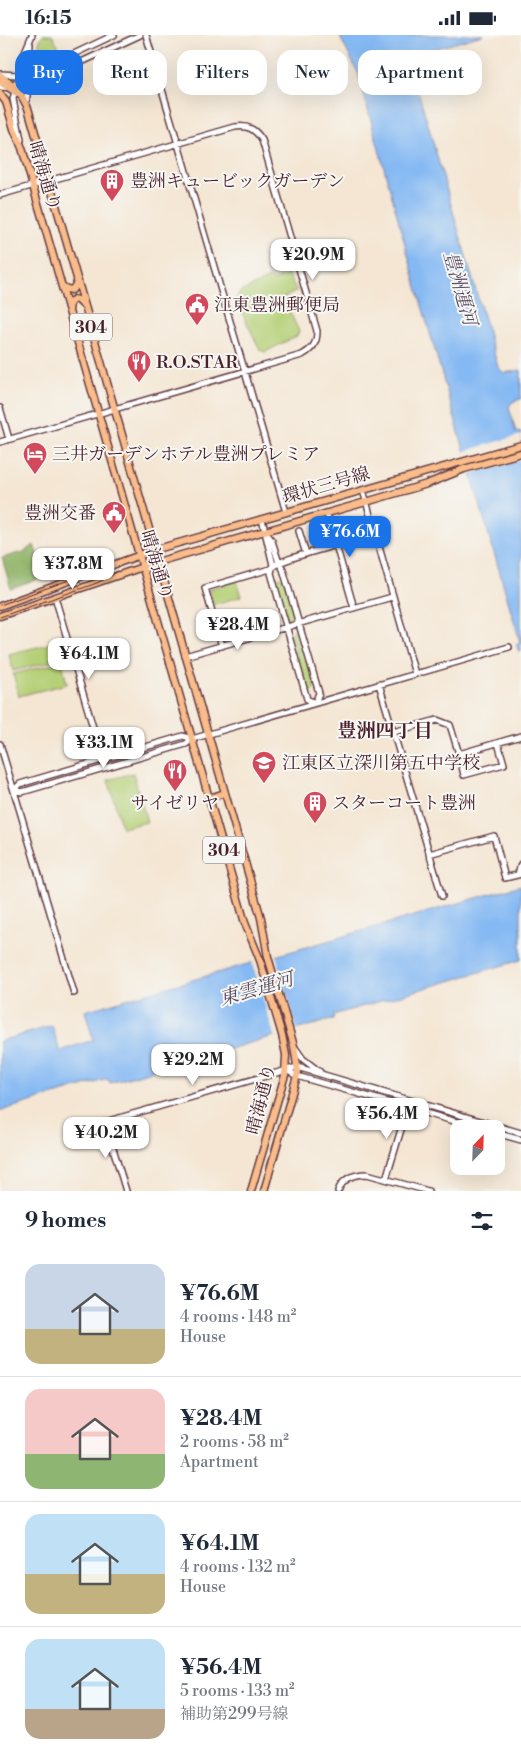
<!DOCTYPE html>
<html lang="en">
<head>
<meta charset="utf-8">
<style>
  :root { --surface:#fff; --page:#f6f6f7; --text:#1f2937; --muted:#747a83; --line:#e0e1e3; --accent:#1a73e8 }
  body { margin:0; font-family:"Libre Bodoni","Noto Serif JP",serif; background:var(--page); color:var(--text); height:100vh; display:flex; flex-direction:column; font-size:19px; white-space:nowrap }
  * { box-sizing:border-box; margin:0 }
  p { font-size:16px; color:var(--muted) }
  .icon { flex:none; width:28px; height:28px; fill:none; stroke:currentColor; stroke-width:2; stroke-linecap:round; stroke-linejoin:round }
  .map { position:relative; height:1156px; overflow:hidden }
  .drawer { display:flex; flex-direction:column; background:var(--surface); flex:1 }
  .drawer>* { flex:none }
  .banner { position:absolute; left:15px; top:15px; width:491px; height:45px; display:flex; gap:10px }
  .needle { width:32px; rotate:23deg }
  .controls { position:absolute; left:450px; top:1085px; display:grid; gap:10px }
  .controls a { display:grid; place-items:center; width:55px; height:55px; border-radius:10px; background:var(--surface); box-shadow:0 5px 20px #0002; font-size:25px }
  .price { position:absolute; translate:-50% -42px; padding:0 11px; border-radius:10px; background:#fff; color:#222; font-size:16px; line-height:32px; filter:drop-shadow(0 1px 2px #0008) }
  .price::after { content:''; position:absolute; left:50%; top:30px; width:15px; height:11px; margin-left:-8px; background:inherit; clip-path:polygon(0 0,100% 0,50% 100%) }
  .price.selected { background:var(--accent); color:#fff }
  ul { padding:0; list-style:none }
  li { display:flex; align-items:center; gap:15px; height:125px; padding:0 25px }
  li+li { border-top:1px solid var(--line) }
  li span { display:grid; place-items:center; flex:none; width:140px; height:100px; border-radius:15px; color:#555 }
  li>.icon { margin-inline-start:auto }
  span .icon { width:60px; height:60px; fill:#fffc; stroke-width:1 }
  li b { font-size:21px }
  h2 { display:flex; justify-content:space-between; align-items:center; height:60px; padding:0 25px; font-size:21px }
  .tag { padding:0 18px; border-radius:15px; background:var(--surface); box-shadow:0 5px 20px #0002; font-size:18px; line-height:45px }
  .tag.selected { background:var(--accent); color:#fff }
  .status { display:flex; justify-content:space-between; align-items:center; height:35px; padding:0 25px; background:var(--surface); direction:ltr }
  .status svg { height:14px; fill:currentColor }
  .map>svg:first-child { display:block }
  .green { fill:#b4cf75; stroke:#7f7750 }
  .forest { fill:#8fb266; stroke:#6c6848 }
  .water { fill:#85b9f3; stroke:#686c8f }
  .pier { fill:#f4e6d3 }
  .lines { fill:none; stroke-linecap:round; stroke-linejoin:round }
  .minor-casing { stroke:#643d44; stroke-width:8 }
  .major-casing { stroke:#643d44; stroke-width:9 }
  .minor { stroke:#fff; stroke-width:5 }
  .major { stroke:#f9bc8a; stroke-width:6 }
  .tram { stroke:#4a1f2b; stroke-width:1 }
  .labels { text-anchor:middle; stroke-width:4; stroke-linejoin:round; paint-order:stroke }
  .shield { fill:#f6f6f2; stroke:#7e6067; stroke-width:1 }
  .shield-label { font-size:16px; font-weight:bold; fill:#4a1f2b }
  .street-label { font-size:18px; fill:#4a1f2b; stroke:#f6f6f2 }
  .poi-label { font-size:18px; fill:#4a1f2b; stroke:#f6f6f2; text-anchor:start }
  .water-label { font-size:19px; font-style:italic; fill:#5c4d67; stroke:#f6f6f2 }
  .neighbourhood-label { font-size:19px; font-weight:bold; fill:#4a1f2b; stroke:#f6f6f2 }
</style>
</head>
<body>
<div class="status"><b>16:15</b><svg viewBox="0 0 49 12"><path d="M0 12V9h3v3zM5 12V6h3v6zM10 12V3h3v9zM15 12V0h3v12zM26 1h20v11H26zM47 4h2v5h-2z"/></svg></div>
<div class="map">
<svg width="521" height="1156" viewBox="0 0 521 1156">
  <rect width="100%" height="100%" fill="#f6f6f2"/>
  <filter id="ink" filterUnits="userSpaceOnUse"><feTurbulence type="fractalNoise" baseFrequency=".02" numOctaves="2"/><feDisplacementMap in="SourceGraphic" scale="10" xChannelSelector="R" yChannelSelector="G"/><feConvolveMatrix kernelMatrix="1 2 1 2 8 2 1 2 1" color-interpolation-filters="sRGB"/></filter>
  <filter id="wash" filterUnits="userSpaceOnUse"><feTurbulence type="fractalNoise" baseFrequency=".0096" numOctaves="4" result="noise"/><feDisplacementMap in="SourceGraphic" scale="20" xChannelSelector="R" yChannelSelector="G"/><feGaussianBlur stdDeviation="1.12" result="paint"/><feColorMatrix in="noise" values="0 0 0 0 0 0 0 0 0 0 0 0 0 0 0 0 0 1.4 0 .05"/><feComposite in="paint" operator="in"/></filter>
  <g filter="url(#wash)">
    <rect width="100%" height="100%" fill="#f4e6d3"/>
    <path class="green" d="M42 0H52L59 13 43 22 37 14Z
      M288 239 297 256 283 263 299 296 297 301 265 317 260 315 236 265 239 258 269 243 274 246Z
      M279 542 284 544 295 581 292 586 287 585 275 547Z
      M237 546 242 561 213 570 209 554Z
      M294 595 300 597 315 652 312 657 307 656 290 599Z
      M61 606 65 623 13 636 9 619Z
      M62 627 67 649 19 661 13 639Z
      M133 738 147 787 122 793 108 745Z"/>
    <path class="forest" d="M34 510 45 542 11 554 2 523 19 518 20 519Z"/>
    <path class="water" d="M339 0H483L420 18 416 23 415 29 411 31 498 332 504 338 521 335V364L512 367 509 372 516 397 521 398V616L519 617 516 609 520 607 422 271 358 38Z
      M521 850V925L333 980 334 984 110 1048 108 1044 0 1076V1006L52 991 60 1016 93 1005 85 976Z"/>
    <path class="pier" d="M521 400V425L469 439 462 417Z
      M276 920 297 996 275 1003 252 927Z"/>
  </g>
  <g filter="url(#ink)">
    <g class="lines">
      <defs>
        <path id="minor" d="M146 0 286 477
          M30 9C29 23 29 32 46 30
          M0 39 19 40
          M16 49 27 41 114 0
          M0 52 15 53 33 49
          M26 68 28 54 36 48 140 0
          M21 105 13 64 24 19 32 0
          M0 160 235 92C248 90 255 94 262 105L317 296C317 308 313 314 302 320L0 407
          M0 373 9 404
          M363 455 415 639
          M327 479 354 573
          M262 484 273 530 271 538 307 664 315 668 319 658 283 534 279 528 272 506 265 496
          M299 496 306 519
          M55 562 103 727
          M222 611 205 553 270 534C278 524 322 515 336 510
          M185 621 392 562
          M379 649 442 861
          M393 697 437 685 450 690 459 719 521 701
          M0 709 74 958
          M459 719 464 740 504 729 498 708
          M14 755 22 757 186 709 192 704 509 612
          M14 755 20 749 183 701 192 704
          M429 819 494 801 505 843 521 839
          M518 839 521 829
          M296 1014 303 1024 320 1037
          M286 1035 297 1041 481 1094
          M496 1098 521 1105
          M386 1144 410 1065
          M126 1156 105 1087 297 1032 521 1098
          M338 1156C343 1143 354 1139 367 1139L428 1156"/>
        <path id="major" d="M0 40 18 54 28 73 261 883 268 922 294 1011 298 1037 264 1156
          M0 47 17 58
          M0 59 6 67 14 94 22 113 245 888 260 925 282 1000 286 1020 285 1040 251 1156
          M62 251 67 254 72 255 77 248V246
          M69 276 70 268 74 264 78 265 83 270
          M0 571 154 515 521 410
          M0 581 157 527 366 467 427 449 464 434 521 418
          M209 763 225 758
          M225 819 241 815"/>
      </defs>
      <use href="#minor" class="minor-casing"/>
      <use href="#major" class="major-casing"/>
      <use href="#minor" class="minor"/>
      <use href="#major" class="major"/>
      <path class="tram" d="M0 570 94 536 108 527
        M0 582 97 548 111 541 117 536"/>
    </g>
  </g>
  <defs>
    <symbol id="building-pin" viewBox="-11 -11 22 30"><path d="M0 17L-7.5 6A9.5 9.5 0 1 1 7.5 6Z" fill="#d1495b" stroke="#f6f6f2"/><path d="M-4-6H4V6H1V3H-1V6H-4ZM-2.5-4.3h1.7v1.8h-1.7ZM.8-4.3h1.7v1.8H.8ZM-2.5-1h1.7V.8h-1.7ZM.8-1h1.7V.8H.8Z" fill="#fff"/></symbol>
    <symbol id="civic-pin" viewBox="-11 -11 22 30"><path d="M0 17L-7.5 6A9.5 9.5 0 1 1 7.5 6Z" fill="#d1495b" stroke="#f6f6f2"/><path d="M-.6-6.5H3V-4.5H.6V-3L4-1V1h2V6H-6V1h2V-1L-.6-3ZM-1.2 2.5V6h2.4V2.5Z" fill="#fff"/></symbol>
    <symbol id="restaurant-pin" viewBox="-11 -11 22 30"><path d="M0 17L-7.5 6A9.5 9.5 0 1 1 7.5 6Z" fill="#d1495b" stroke="#f6f6f2"/><path d="M-5-6h1v4h1v-4h1v4h1v-4h1v5L-1.5 .5V6h-2V.5L-5-1ZM5-6V6H3V1.5H1.5Q1.5-4 5-6Z" fill="#fff"/></symbol>
    <symbol id="hotel-pin" viewBox="-11 -11 22 30"><path d="M0 17L-7.5 6A9.5 9.5 0 1 1 7.5 6Z" fill="#d1495b" stroke="#f6f6f2"/><path d="M-6-4.5h1.5V1H6V5H4.5V3h-9V5H-6ZM-4 0a1.8 1.8 0 1 1 3.6 0ZM.5 0V-2.5h3Q6-2.5 6 0Z" fill="#fff"/></symbol>
    <symbol id="school-pin" viewBox="-11 -11 22 30"><path d="M0 17L-7.5 6A9.5 9.5 0 1 1 7.5 6Z" fill="#d1495b" stroke="#f6f6f2"/><path d="M0-5L7-2L0 1L-7-2ZM-4 1L0 2.5L4 1V4Q0 6-4 4Z" fill="#fff"/></symbol>
  </defs>
  <g fill-rule="evenodd">
    <use href="#building-pin" x="98" y="132" width="28" height="38"/>
    <use href="#civic-pin" x="183" y="256" width="28" height="38"/>
    <use href="#restaurant-pin" x="125" y="313" width="28" height="38"/>
    <use href="#hotel-pin" x="21" y="405" width="28" height="38"/>
    <use href="#civic-pin" x="100" y="464" width="28" height="38"/>
    <use href="#school-pin" x="250" y="714" width="28" height="38"/>
    <use href="#restaurant-pin" x="161" y="722" width="28" height="38"/>
    <use href="#building-pin" x="301" y="754" width="28" height="38"/>
  </g>
  <g class="labels">
    <g class="shield">
      <rect x="70" y="278.5" width="42" height="27" rx="4"/>
      <rect x="203" y="801.5" width="42" height="27" rx="4"/>
    </g>
    <g class="shield-label">
      <text x="91" y="298">304</text>
      <text x="224" y="821">304</text>
    </g>
    <g class="street-label">
      <text transform="translate(45 141) rotate(73)" y="6">晴海通り</text>
      <text transform="translate(326 450) rotate(-16)" y="6">環状三号線</text>
      <text transform="translate(157 530) rotate(73)" y="6">晴海通り</text>
      <text transform="translate(261 1064) rotate(-76)" y="6">晴海通り</text>
    </g>
    <g class="poi-label">
      <text x="130" y="152">豊洲キュービックガーデン</text>
      <text x="214" y="276">江東豊洲郵便局</text>
      <text x="156" y="333">R.O.STAR</text>
      <text x="52" y="425">三井ガーデンホテル豊洲プレミア</text>
      <text x="96" y="484" text-anchor="end">豊洲交番</text>
      <text x="282" y="734">江東区立深川第五中学校</text>
      <text x="175" y="774" text-anchor="middle">サイゼリヤ</text>
      <text x="332" y="774">スターコート豊洲</text>
    </g>
    <g class="water-label">
      <text transform="translate(461 253) rotate(74)" y="7">豊洲運河</text>
      <text transform="translate(256 953) rotate(-16)" y="7">東雲運河</text>
    </g>
    <g class="neighbourhood-label">
      <text x="385" y="702">豊洲四丁目</text>
    </g>
  </g>
</svg>
<div class="controls">
<a><svg class="needle" viewBox="-14 -14 28 28"><path d="M0-13l5 13h-10z" fill="#e53935"/><path d="M0 13l5-13h-10z" fill="#747a83"/></svg></a>
</div>
<b class="price" style="left:313px;top:246px">¥20.9M</b>
<b class="price selected" style="left:350px;top:523px">¥76.6M</b>
<b class="price" style="left:73px;top:555px">¥37.8M</b>
<b class="price" style="left:238px;top:616px">¥28.4M</b>
<b class="price" style="left:89px;top:645px">¥64.1M</b>
<b class="price" style="left:104px;top:734px">¥33.1M</b>
<b class="price" style="left:193px;top:1051px">¥29.2M</b>
<b class="price" style="left:387px;top:1105px">¥56.4M</b>
<b class="price" style="left:106px;top:1124px">¥40.2M</b>
<div class="banner">
<a class="tag selected">Buy</a>
<a class="tag">Rent</a>
<a class="tag">Filters</a>
<a class="tag">New</a>
<a class="tag">Apartment</a>
</div>
</div>
<section class="drawer">
<h2>9 homes<svg class="icon" aria-label="filters" viewBox="0 0 24 24"><path d="M4 7h16M4 17h16"/><circle cx="9" cy="7" r="2"/><circle cx="15" cy="17" r="2"/></svg></h2>
<ul>
<li><span style="background:linear-gradient(#c9d6e8 65%,#c2b280 0)"><svg class="icon" aria-label="home" viewBox="0 0 24 24"><path d="M3 11l9-7 9 7M6 9v11h12V9"/></svg></span><div><b>¥76.6M</b><p>4 rooms · 148 m²</p><p>House</p></div></li>
<li><span style="background:linear-gradient(#f6c9c9 65%,#8fb573 0)"><svg class="icon" aria-label="home" viewBox="0 0 24 24"><path d="M3 11l9-7 9 7M6 9v11h12V9"/></svg></span><div><b>¥28.4M</b><p>2 rooms · 58 m²</p><p>Apartment</p></div></li>
<li><span style="background:linear-gradient(#bfe0f5 60%,#c2b280 0)"><svg class="icon" aria-label="home" viewBox="0 0 24 24"><path d="M3 11l9-7 9 7M6 9v11h12V9"/></svg></span><div><b>¥64.1M</b><p>4 rooms · 132 m²</p><p>House</p></div></li>
<li><span style="background:linear-gradient(#bfe0f5 70%,#b9a48a 0)"><svg class="icon" aria-label="home" viewBox="0 0 24 24"><path d="M3 11l9-7 9 7M6 9v11h12V9"/></svg></span><div><b>¥56.4M</b><p>5 rooms · 133 m²</p><p>補助第299号線</p></div></li>
</ul>
</section>
</body>
</html>
